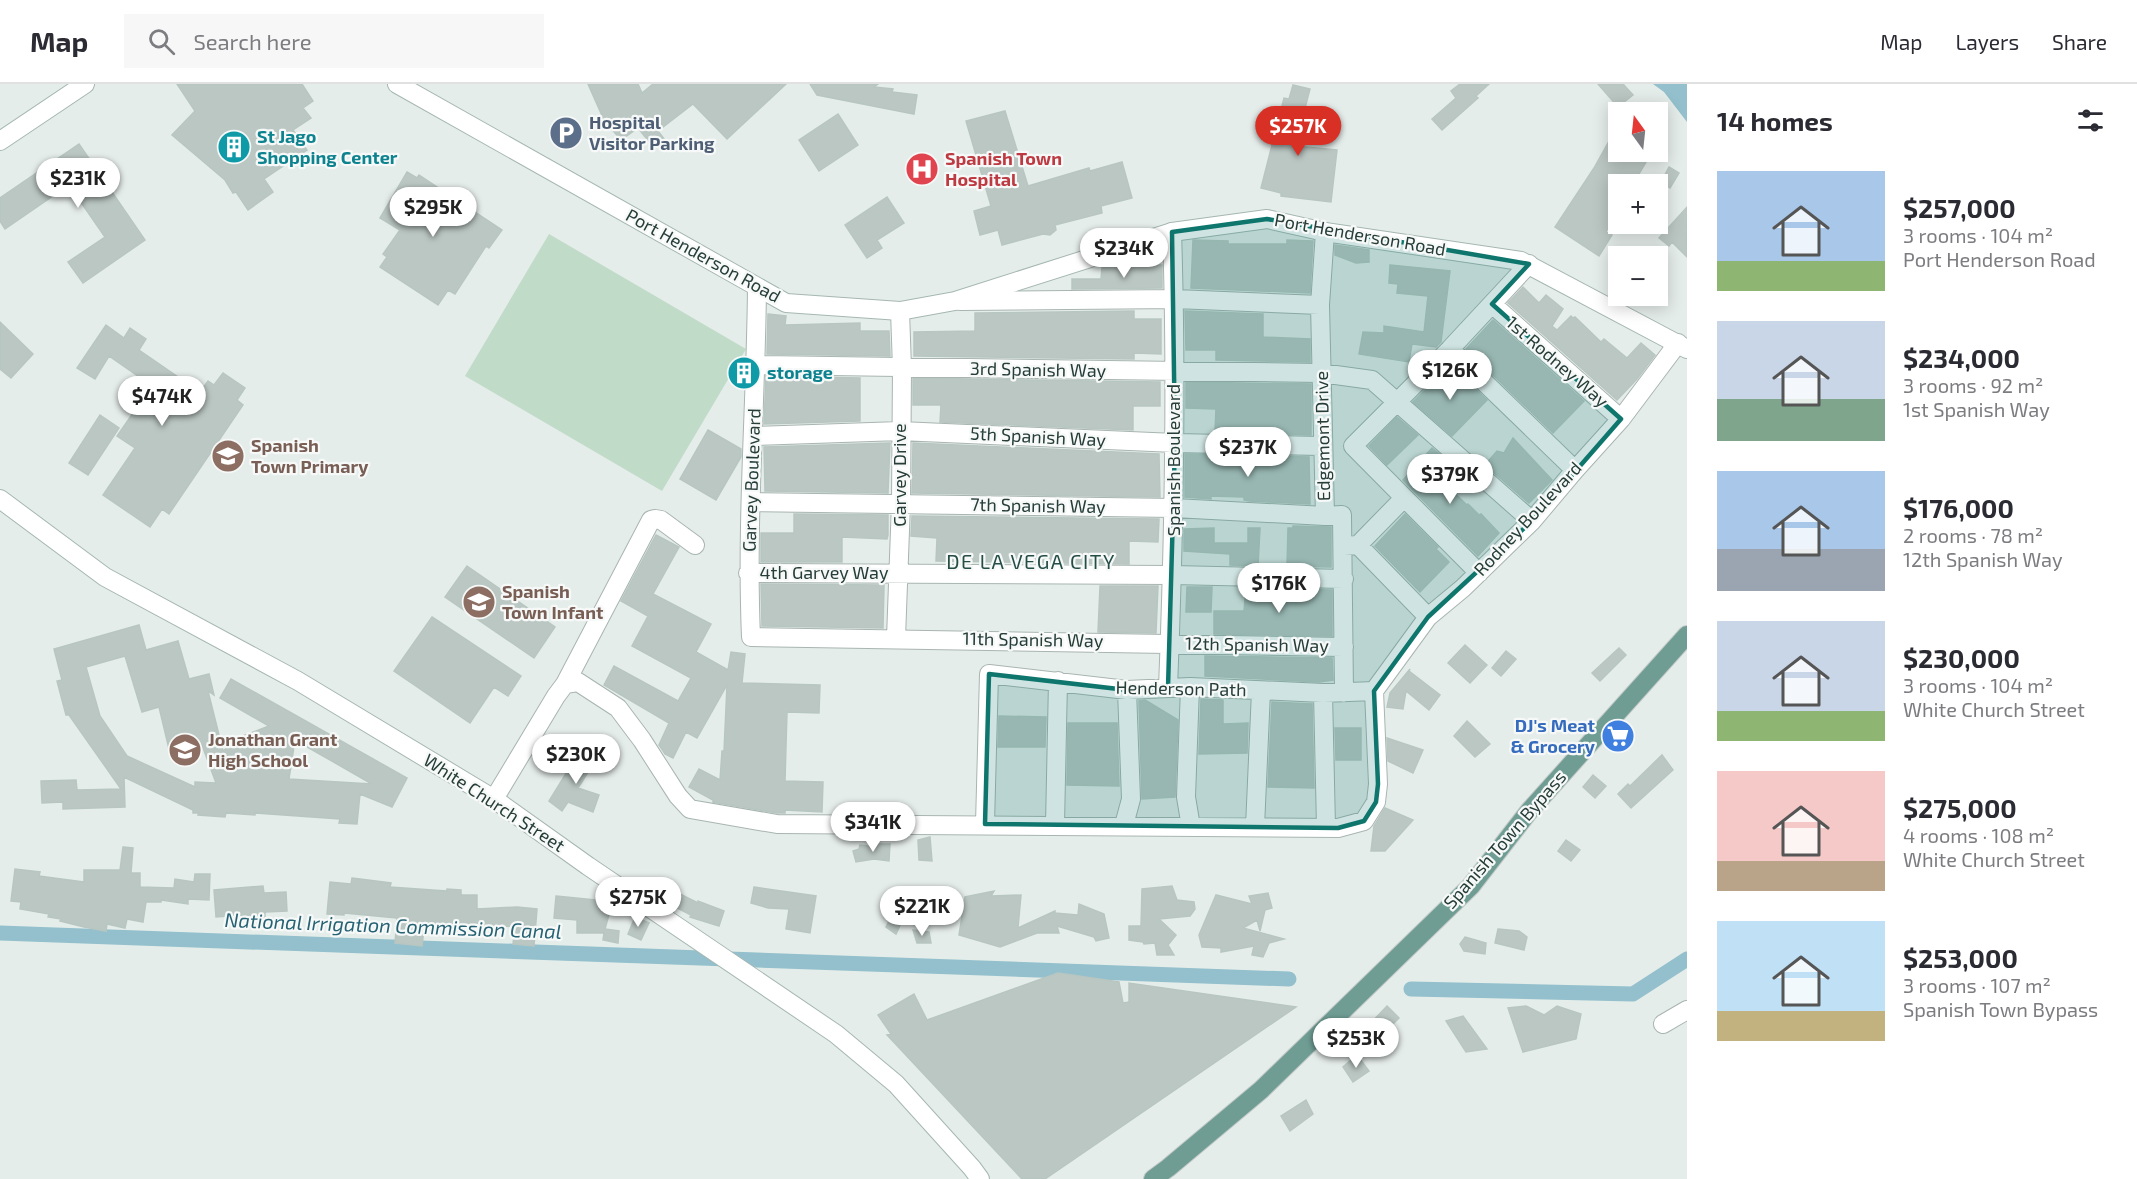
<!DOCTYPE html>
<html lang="en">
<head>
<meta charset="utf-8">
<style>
  :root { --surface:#fff; --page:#f7f7f7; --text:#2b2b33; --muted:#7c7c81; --line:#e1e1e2; --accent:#d93025 }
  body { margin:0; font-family:"Exo 2",sans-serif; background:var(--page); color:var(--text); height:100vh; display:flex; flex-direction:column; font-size:22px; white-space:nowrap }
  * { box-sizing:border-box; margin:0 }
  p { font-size:20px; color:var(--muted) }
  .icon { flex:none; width:33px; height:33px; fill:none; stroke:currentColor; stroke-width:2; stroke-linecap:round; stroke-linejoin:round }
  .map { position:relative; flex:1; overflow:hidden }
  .panel { display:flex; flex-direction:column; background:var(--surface); width:450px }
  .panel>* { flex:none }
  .needle { width:39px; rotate:345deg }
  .tools { position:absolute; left:1608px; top:18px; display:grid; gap:12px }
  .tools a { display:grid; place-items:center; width:60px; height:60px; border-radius:0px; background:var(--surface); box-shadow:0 3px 15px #0003; font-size:30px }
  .price { position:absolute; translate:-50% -51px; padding:0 14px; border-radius:21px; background:#fff; color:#222; font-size:20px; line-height:39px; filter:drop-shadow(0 2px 3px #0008) }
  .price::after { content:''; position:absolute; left:50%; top:36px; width:18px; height:14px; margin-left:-9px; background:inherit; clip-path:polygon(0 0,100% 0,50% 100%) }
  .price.selected { background:var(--accent); color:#fff }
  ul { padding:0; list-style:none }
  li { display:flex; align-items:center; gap:18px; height:150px; padding:0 30px }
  li span { display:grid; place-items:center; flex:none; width:168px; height:120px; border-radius:0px; color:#555 }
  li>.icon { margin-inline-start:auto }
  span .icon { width:72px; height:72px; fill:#fffc; stroke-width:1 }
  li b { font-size:26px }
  h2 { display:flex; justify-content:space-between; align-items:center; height:72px; padding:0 30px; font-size:26px }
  header { display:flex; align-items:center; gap:36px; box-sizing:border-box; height:84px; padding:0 30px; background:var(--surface); border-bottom:2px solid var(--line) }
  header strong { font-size:28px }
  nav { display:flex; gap:33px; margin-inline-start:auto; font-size:21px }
  .search { width:420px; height:54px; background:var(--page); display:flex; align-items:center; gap:15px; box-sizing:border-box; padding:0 21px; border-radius:0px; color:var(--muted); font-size:22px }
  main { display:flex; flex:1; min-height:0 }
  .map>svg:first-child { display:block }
  .green { fill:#c1dbc9 }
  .water { fill:#93c0cc }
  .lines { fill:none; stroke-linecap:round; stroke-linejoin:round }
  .canal { stroke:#93c0cc; stroke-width:15 }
  .building { fill:#bbc7c3; stroke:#b8c6c1; stroke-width:1.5; fill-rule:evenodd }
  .street-casing { stroke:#a8b5b1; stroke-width:20 }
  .secondary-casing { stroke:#a5b7b2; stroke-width:20 }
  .primary-casing { stroke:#c2c9c7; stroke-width:20 }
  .street { stroke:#fff; stroke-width:18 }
  .secondary { stroke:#fff; stroke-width:18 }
  .primary { stroke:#6f9d94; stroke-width:18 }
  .marked { fill:#0f766e; fill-opacity:0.2; stroke:#0f766e; stroke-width:4.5; stroke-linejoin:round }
  .labels { text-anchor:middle; stroke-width:4.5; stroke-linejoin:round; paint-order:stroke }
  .service-label { font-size:18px; font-weight:bold; fill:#4e5e75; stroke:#f6f9f8; text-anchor:start }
  .culture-label { font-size:18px; font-weight:bold; fill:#0d838f; stroke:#f6f9f8; text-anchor:start }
  .health-label { font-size:18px; font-weight:bold; fill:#be3a42; stroke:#f6f9f8; text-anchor:start }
  .street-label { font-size:18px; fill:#263d38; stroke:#f6f9f8 }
  .education-label { font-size:18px; font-weight:bold; fill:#785e54; stroke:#f6f9f8; text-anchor:start }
  .shop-label { font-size:18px; font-weight:bold; fill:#366cbe; stroke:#f6f9f8; text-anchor:end }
  .neighbourhood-label { font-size:20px; letter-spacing:1.5px; fill:#244d45; stroke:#f6f9f8 }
  .water-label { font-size:20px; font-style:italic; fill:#266273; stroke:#f6f9f8 }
</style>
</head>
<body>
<header>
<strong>Map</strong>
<div class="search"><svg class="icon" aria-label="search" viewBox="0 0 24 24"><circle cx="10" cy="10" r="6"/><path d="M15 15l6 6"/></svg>Search here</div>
<nav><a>Map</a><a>Layers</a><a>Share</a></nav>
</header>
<main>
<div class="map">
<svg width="1687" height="1095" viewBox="0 0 1687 1095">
  <rect width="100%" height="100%" fill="#e5edea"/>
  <path class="green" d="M549 150 746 265 662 407 465 292Z"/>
  <path class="water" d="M1653 0H1687V38L1664 8Z"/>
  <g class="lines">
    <path class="canal" d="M0 849 1289 895
      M1411 905 1633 910 1687 875"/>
  </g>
  <path class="building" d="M177 0H302L313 17 303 24 311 34 293 46 307 66 264 95 273 108 248 126 236 108 233 109 225 96 172 51 195 27Z
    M588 0H638L642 9 653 0H786L727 55 693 20 658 47 665 56 654 64 638 44 621 56 604 36Z
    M810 0H878L874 3 893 5 892 8 917 11 914 30 817 11Z
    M1460 0H1489L1476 12 1478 14 1442 46 1432 35 1456 14 1451 7Z
    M1598 0H1623L1633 11 1618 23Z
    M1293 1 1310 5 1295 62 1337 66 1331 118 1281 112V109L1261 104 1284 14 1289 15Z
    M1005 27 1028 102 1089 84 1090 87 1122 78 1132 114 1101 122 1102 129 1055 141 1056 146 1050 151 1043 150 1002 161 998 146 980 151 974 127 991 122 966 37Z
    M838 30 858 61 819 87 799 56Z
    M1618 41V68H1652L1633 100H1618V127L1606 148 1612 151 1599 172 1555 143 1594 84Z
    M79 60 145 156 83 199 68 178 105 153 69 101 5 145 0 137V114Z
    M1669 83 1679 89 1670 104 1661 98Z
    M407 88 417 94 419 91 502 146 489 164 486 162 455 210 448 206 438 221 380 183 387 173 383 170 400 146 380 134Z
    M887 113 904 139 877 156 882 164 867 174 845 141Z
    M1687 123V173L1672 158 1669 162 1659 154Z
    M1193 156 1228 157V160H1287V156L1313 157 1310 209 1191 204Z
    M1335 161 1369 166V178L1356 179 1335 171Z
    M1135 181H1162V204L1072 205V195H1101L1102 183 1135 184Z
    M1390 181 1450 187 1441 258 1436 263 1412 260 1409 278 1359 270 1363 248 1384 249V242L1424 248 1428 212 1397 209 1398 200 1389 199Z
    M1523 203 1539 219 1546 211 1563 225 1552 242 1557 246 1571 232 1573 234 1575 233 1601 258 1604 255 1627 274 1641 259 1655 271 1637 295 1617 316 1508 219Z
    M1134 227V235H1161V270L1134 269V275L914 272V248L975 247V229Z
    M1185 227 1263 230V253L1310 255V278L1216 276V266H1186Z
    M768 230 786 232 785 241 860 239V247H889L890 272 767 270Z
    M1493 236 1584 317 1553 349 1466 265Z
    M0 238 33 270 11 294 0 285Z
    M106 241 124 254 130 244 146 255 139 266 200 308 208 297 214 301 223 289 245 304 237 316 243 321 169 430 162 425 150 443 103 411 135 364 117 352 152 302 109 272 95 295 77 284Z
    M1450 281 1487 316 1452 352 1413 318Z
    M766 292 860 294V337L764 340Z
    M913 294 1160 298V322H1133V346L940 338 941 321H913Z
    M1186 298 1311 300V351L1215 347 1216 325 1186 324Z
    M100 331 119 344 88 391 69 379Z
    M1397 333 1418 351 1387 381 1369 362Z
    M708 346 741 365V373L716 416 680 395Z
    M1513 354 1552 396 1529 419 1485 381 1497 367 1504 369Z
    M890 359 888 409 765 407 764 363Z
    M913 359 1159 370 1160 413 912 409Z
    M1432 364 1443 373 1430 386 1467 421 1468 420 1479 431 1481 430 1499 449 1478 472 1403 396Z
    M1185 370 1309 373 1310 420 1249 417 1244 416V413L1211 412V415L1185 413Z
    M794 430 888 431V451L887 455 842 453V478H761V449H794Z
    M1405 430 1438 463 1436 465 1449 478 1420 508 1375 462Z
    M912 432 1159 435 1158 458 1129 457V480L936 477 937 454 911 452Z
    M1293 442 1331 443V483L1287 482 1288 444H1293Z
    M1214 444V459H1248V444H1260L1258 482 1230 481V470L1184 467V445Z
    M656 451 679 463 653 510 711 540 696 568 728 586 731 568 745 570 742 599 820 601 819 629 787 628 785 697 823 698 822 728 785 726V729H777L713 718V716L689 703 699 685 720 696 722 667H724L727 601 697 654 686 648 673 674 665 670 659 661 669 639 604 601 614 582 678 617 691 594 632 562 648 532 621 517Z
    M467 482 555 543 534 574 445 513Z
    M761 500 884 501 883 544 762 542Z
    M1100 502H1158L1156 549 1098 548Z
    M1187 503H1212L1211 528H1186Z
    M1246 504 1332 506V552L1214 550V527H1244Z
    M432 533 521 592 508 612 494 603 470 639 394 587Z
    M139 541 146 566 178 557 189 595 209 590 214 611 208 607 223 667 240 653 269 642 220 614 231 595 407 694 392 723 360 710 357 740 339 739 340 735 255 729V731L226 729 225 733 198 731 199 729H193V726L124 693 125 723 63 725V718L42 719 41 697 76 696 77 706 121 705 69 631H66L57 597 62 596 54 565ZM125 572 142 628 159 623 170 669 202 661 216 699 195 698V703L127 672 100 632 86 583ZM295 656 372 700 289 695Z
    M1465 561 1487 581 1470 599 1448 579Z
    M1619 564 1626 571 1600 597 1592 589Z
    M1506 567 1516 575 1501 592 1492 584Z
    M1205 572 1332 574 1333 596 1319 598 1205 592Z
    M1410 585 1409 587 1440 611 1429 626 1406 607 1403 625 1387 623 1390 609Z
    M1201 615 1223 616V640L1248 639 1247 669 1199 670Z
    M1145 616 1178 636 1175 713 1142 715 1139 617Z
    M1272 618 1312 620 1314 704 1268 703Z
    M999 632 1046 633 1045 663H998Z
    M1467 637 1490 660 1475 673 1454 652Z
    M1068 639H1117L1119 702 1067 701Z
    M1335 644H1361V676H1336Z
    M1387 654 1423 666 1413 689 1388 677Z
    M581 665 597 674 578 704 599 711 593 728 568 718 562 727 549 717Z
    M1662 671 1673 686 1631 724 1618 710 1628 700 1630 702Z
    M1593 691 1606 702 1595 714 1583 703Z
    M1385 724 1413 736 1385 767H1371L1374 742Z
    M930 753 932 777 919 776 918 756Z
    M1566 756 1580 766 1571 777 1558 767Z
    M878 760H890L889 777 874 775 856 778 853 767 859 765 860 761 877 763Z
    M123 763 133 764 131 789H140V803L174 804 175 795 194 798 195 790H210L209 816 188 815V820L161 816V818H146L143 838 127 835 125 844 107 840 106 847 84 843 60 837 61 835 48 833 49 830 20 825 21 818 11 817 15 785 40 788 39 792 84 798V786H120Z
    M352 794 391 799 390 803 447 807V805L461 806V811H477V825L517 823 537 825 534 862 513 860 515 842 477 843V849L424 845 422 862 395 859 397 834 344 829V831L327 830 330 798 351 800Z
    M656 798 698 819V817L724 827 719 842 690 833 691 831 650 810Z
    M263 802 264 809 286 808 287 827 265 828V834L245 835 244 831 216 833 214 806Z
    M1172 802 1177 816 1194 818 1195 825 1190 832 1159 835 1176 851 1168 861 1174 871H1157L1155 859 1144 860 1143 858 1129 856V842H1141L1142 805Z
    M754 803 816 812 810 849 786 845 789 825 768 824 751 819Z
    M994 807 991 812 1021 811 1018 844 1055 827V829L1078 831 1079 820 1104 830 1109 854 1096 857 1094 853 1057 842 1059 849H1037L1000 863 959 851 965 813Z
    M1268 809 1272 824 1265 826 1260 847 1257 836 1243 844 1284 855 1269 859 1263 873 1252 871 1254 862 1221 868V864L1202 863 1199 851 1216 811 1252 820 1249 812Z
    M556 812 596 816 597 812 613 816 605 845 619 847 618 859 603 856 604 849H577V836L554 834Z
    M635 833 649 839 641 856 628 850Z
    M891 833 901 839 896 850 886 843Z
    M1498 845 1519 847 1527 853 1524 866 1495 859Z
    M913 846 929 848 931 859H917Z
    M1465 853 1486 859 1485 870 1464 867 1460 860Z
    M1058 889 1119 898 1123 919 1129 918V899L1296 923 1045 1095H1022L887 951 891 950 878 931 914 910 927 936Z
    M1387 922 1399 934 1381 952 1369 941Z
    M1526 922 1544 931 1557 922 1581 930 1576 955 1523 968 1508 924Z
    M1463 932 1487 965 1466 968 1446 937Z
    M1357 971 1369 987 1353 998 1343 983Z
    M1306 1016 1313 1030 1290 1047 1281 1032Z"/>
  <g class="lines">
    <defs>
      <path id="street" d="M1325 148 1320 221 1325 432 1342 431 1344 609
        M757 203C756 320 746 436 751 553L1344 563
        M960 217 1175 215 1320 221
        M1492 220 1621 335
        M1450 265 1575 386
        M756 281 1321 289 1372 296 1532 437
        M754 352 900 347 1175 359 1322 362
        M751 418 1174 424 1325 432
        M1358 461 1404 414
        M1344 462 1358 461 1428 533
        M748 489 1173 491 1344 495
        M1479 489 1353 362 1450 265 1529 180
        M896 554 901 419 902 284 900 227
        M565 600 651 436 655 435 661 436 695 461
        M1190 603 1186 713 1191 743
        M1168 604C1174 452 1177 300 1172 148
        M1374 607 1428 533 1463 504 1532 437 1575 386 1621 335 1678 259
        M1323 609 1326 743
        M494 715 556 612 565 600 578 598 618 624 642 656 678 712 690 725 777 740 1338 744 1364 737 1376 718 1378 700 1374 607
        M985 740 989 590 1127 606 1190 603 1323 609 1374 607
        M1055 741 1058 597
        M1124 741 1131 715 1127 606
        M1255 743 1261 607
        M1663 940 1687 926"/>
      <path id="secondary" d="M397 0 786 219 900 227 955 217 1172 148 1267 135 1325 148 1521 177 1687 265
        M0 57 85 0
        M0 415 105 493 298 597 494 715 588 782 836 950 896 1000 972 1084 980 1095"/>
      <path id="primary" d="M1153 1095 1168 1084 1261 1006 1471 802 1530 726 1687 551"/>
    </defs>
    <use href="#street" class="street-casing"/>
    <use href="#secondary" class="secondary-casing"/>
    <use href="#primary" class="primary-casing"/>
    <use href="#street" class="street"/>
    <use href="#secondary" class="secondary"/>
    <use href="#primary" class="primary"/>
  </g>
  <path class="marked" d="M1267 135 1529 180 1492 220 1621 335 1532 437 1428 533 1374 607 1378 700 1376 718 1364 737 1338 744 985 740 989 590 1127 606 1168 604 1175 359 1172 148Z"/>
  <defs>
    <symbol id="parking-disc" viewBox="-11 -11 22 22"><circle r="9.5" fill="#5c6f8a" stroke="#f6f9f8"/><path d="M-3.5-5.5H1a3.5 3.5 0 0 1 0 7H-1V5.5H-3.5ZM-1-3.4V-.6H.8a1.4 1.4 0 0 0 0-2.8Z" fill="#fff"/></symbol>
    <symbol id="building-disc" viewBox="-11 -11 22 22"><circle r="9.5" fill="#0f9aa8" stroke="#f6f9f8"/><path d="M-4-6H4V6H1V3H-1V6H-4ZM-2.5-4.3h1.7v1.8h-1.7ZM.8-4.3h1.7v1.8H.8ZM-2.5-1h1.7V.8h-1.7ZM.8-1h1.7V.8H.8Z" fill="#fff"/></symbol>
    <symbol id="hospital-disc" viewBox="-11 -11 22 22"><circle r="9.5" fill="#e0444e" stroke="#f6f9f8"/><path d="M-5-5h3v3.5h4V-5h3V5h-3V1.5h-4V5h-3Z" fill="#fff"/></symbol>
    <symbol id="school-disc" viewBox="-11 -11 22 22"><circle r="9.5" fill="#8d6e63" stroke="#f6f9f8"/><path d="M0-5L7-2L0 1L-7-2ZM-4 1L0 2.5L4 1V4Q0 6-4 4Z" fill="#fff"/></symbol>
    <symbol id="supermarket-disc" viewBox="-11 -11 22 22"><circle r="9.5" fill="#3f7fe0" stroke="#f6f9f8"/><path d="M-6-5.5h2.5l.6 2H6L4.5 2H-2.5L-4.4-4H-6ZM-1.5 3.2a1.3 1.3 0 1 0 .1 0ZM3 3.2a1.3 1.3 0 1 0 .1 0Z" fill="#fff"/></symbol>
  </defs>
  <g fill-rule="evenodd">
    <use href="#parking-disc" x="547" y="30" width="38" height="38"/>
    <use href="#building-disc" x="215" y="44" width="38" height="38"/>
    <use href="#hospital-disc" x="903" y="66" width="38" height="38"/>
    <use href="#building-disc" x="725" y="270" width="38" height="38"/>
    <use href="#school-disc" x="209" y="353" width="38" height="38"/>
    <use href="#school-disc" x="460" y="499" width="38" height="38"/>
    <use href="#supermarket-disc" x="1599" y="633" width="38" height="38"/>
    <use href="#school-disc" x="166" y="647" width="38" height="38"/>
  </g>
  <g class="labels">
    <g class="service-label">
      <text x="589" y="45">Hospital<tspan x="589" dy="21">Visitor Parking</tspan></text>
    </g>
    <g class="culture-label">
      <text x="257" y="59">St Jago<tspan x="257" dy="21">Shopping Center</tspan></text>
      <text x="767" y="295">storage</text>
    </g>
    <g class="health-label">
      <text x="945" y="81">Spanish Town<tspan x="945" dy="21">Hospital</tspan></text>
    </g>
    <g class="street-label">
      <text transform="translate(1360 151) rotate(10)" y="6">Port Henderson Road</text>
      <text transform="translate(703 172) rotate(29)" y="6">Port Henderson Road</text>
      <text transform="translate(1557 278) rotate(41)" y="6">1st Rodney Way</text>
      <text transform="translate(1038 286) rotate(1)" y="6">3rd Spanish Way</text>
      <text transform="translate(1323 352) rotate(-91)" y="6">Edgemont Drive</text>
      <text transform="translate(1038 353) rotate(3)" y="6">5th Spanish Way</text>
      <text transform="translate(1174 376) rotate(-90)" y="6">Spanish Boulevard</text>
      <text transform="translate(900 391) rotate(-90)" y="6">Garvey Drive</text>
      <text transform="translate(752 396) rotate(-88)" y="6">Garvey Boulevard</text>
      <text transform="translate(1038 422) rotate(1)" y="6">7th Spanish Way</text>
      <text transform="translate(1528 435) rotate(-47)" y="6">Rodney Boulevard</text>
      <text x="824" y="495">4th Garvey Way</text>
      <text transform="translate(1033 556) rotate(1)" y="6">11th Spanish Way</text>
      <text transform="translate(1257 561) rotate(1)" y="6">12th Spanish Way</text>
      <text transform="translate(1181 605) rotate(1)" y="6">Henderson Path</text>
      <text transform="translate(494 719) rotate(33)" y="6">White Church Street</text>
      <text transform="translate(1505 756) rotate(-49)" y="6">Spanish Town Bypass</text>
    </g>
    <g class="education-label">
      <text x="251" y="368">Spanish<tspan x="251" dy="21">Town Primary</tspan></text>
      <text x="502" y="514">Spanish<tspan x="502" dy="21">Town Infant</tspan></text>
      <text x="208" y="662">Jonathan Grant<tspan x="208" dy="21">High School</tspan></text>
    </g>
    <g class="shop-label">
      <text x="1595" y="648">DJ's Meat<tspan x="1595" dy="21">&amp; Grocery</tspan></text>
    </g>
    <g class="neighbourhood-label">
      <text x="1031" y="485">DE LA VEGA CITY</text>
    </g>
    <g class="water-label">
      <text transform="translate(393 842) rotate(2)" y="7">National Irrigation Commission Canal</text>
    </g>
  </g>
</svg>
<div class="tools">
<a><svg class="needle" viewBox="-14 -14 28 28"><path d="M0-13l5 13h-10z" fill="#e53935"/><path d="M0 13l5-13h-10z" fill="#7c7c81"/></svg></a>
<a>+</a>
<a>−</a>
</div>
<b class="price selected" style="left:1298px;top:73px">$257K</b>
<b class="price" style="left:78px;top:125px">$231K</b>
<b class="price" style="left:433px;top:154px">$295K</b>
<b class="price" style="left:1124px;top:195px">$234K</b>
<b class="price" style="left:1450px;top:317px">$126K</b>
<b class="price" style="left:162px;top:343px">$474K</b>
<b class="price" style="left:1248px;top:394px">$237K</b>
<b class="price" style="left:1450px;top:421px">$379K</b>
<b class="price" style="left:1279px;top:530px">$176K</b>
<b class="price" style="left:576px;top:701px">$230K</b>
<b class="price" style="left:873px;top:769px">$341K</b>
<b class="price" style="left:638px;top:844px">$275K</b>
<b class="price" style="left:922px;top:853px">$221K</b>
<b class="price" style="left:1356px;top:985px">$253K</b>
</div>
<section class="panel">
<h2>14 homes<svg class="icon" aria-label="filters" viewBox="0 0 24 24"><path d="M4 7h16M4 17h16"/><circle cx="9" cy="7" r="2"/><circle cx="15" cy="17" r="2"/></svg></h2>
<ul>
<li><span style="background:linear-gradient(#a9c7e8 75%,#8fb573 0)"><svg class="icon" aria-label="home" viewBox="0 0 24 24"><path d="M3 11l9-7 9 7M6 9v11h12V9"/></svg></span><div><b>$257,000</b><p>3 rooms · 104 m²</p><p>Port Henderson Road</p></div></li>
<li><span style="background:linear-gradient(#c9d6e8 65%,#7fa58c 0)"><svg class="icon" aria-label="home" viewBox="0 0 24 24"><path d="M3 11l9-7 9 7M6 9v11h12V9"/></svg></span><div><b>$234,000</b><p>3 rooms · 92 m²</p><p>1st Spanish Way</p></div></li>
<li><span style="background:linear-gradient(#a9c7e8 65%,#9aa5b1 0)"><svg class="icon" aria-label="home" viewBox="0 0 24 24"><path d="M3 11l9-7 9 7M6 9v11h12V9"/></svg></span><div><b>$176,000</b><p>2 rooms · 78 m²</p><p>12th Spanish Way</p></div></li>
<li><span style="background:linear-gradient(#c9d6e8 75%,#8fb573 0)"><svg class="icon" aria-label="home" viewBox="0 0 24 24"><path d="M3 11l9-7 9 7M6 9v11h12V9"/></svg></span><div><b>$230,000</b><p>3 rooms · 104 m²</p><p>White Church Street</p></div></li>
<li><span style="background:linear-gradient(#f6c9c9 75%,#b9a48a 0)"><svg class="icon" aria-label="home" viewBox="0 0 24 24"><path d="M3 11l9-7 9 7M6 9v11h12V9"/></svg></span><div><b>$275,000</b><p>4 rooms · 108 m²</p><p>White Church Street</p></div></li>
<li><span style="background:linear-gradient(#bfe0f5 75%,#c2b280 0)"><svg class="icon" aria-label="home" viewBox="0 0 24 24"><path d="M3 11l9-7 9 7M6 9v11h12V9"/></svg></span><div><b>$253,000</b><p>3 rooms · 107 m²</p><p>Spanish Town Bypass</p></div></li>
</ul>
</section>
</main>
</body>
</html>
